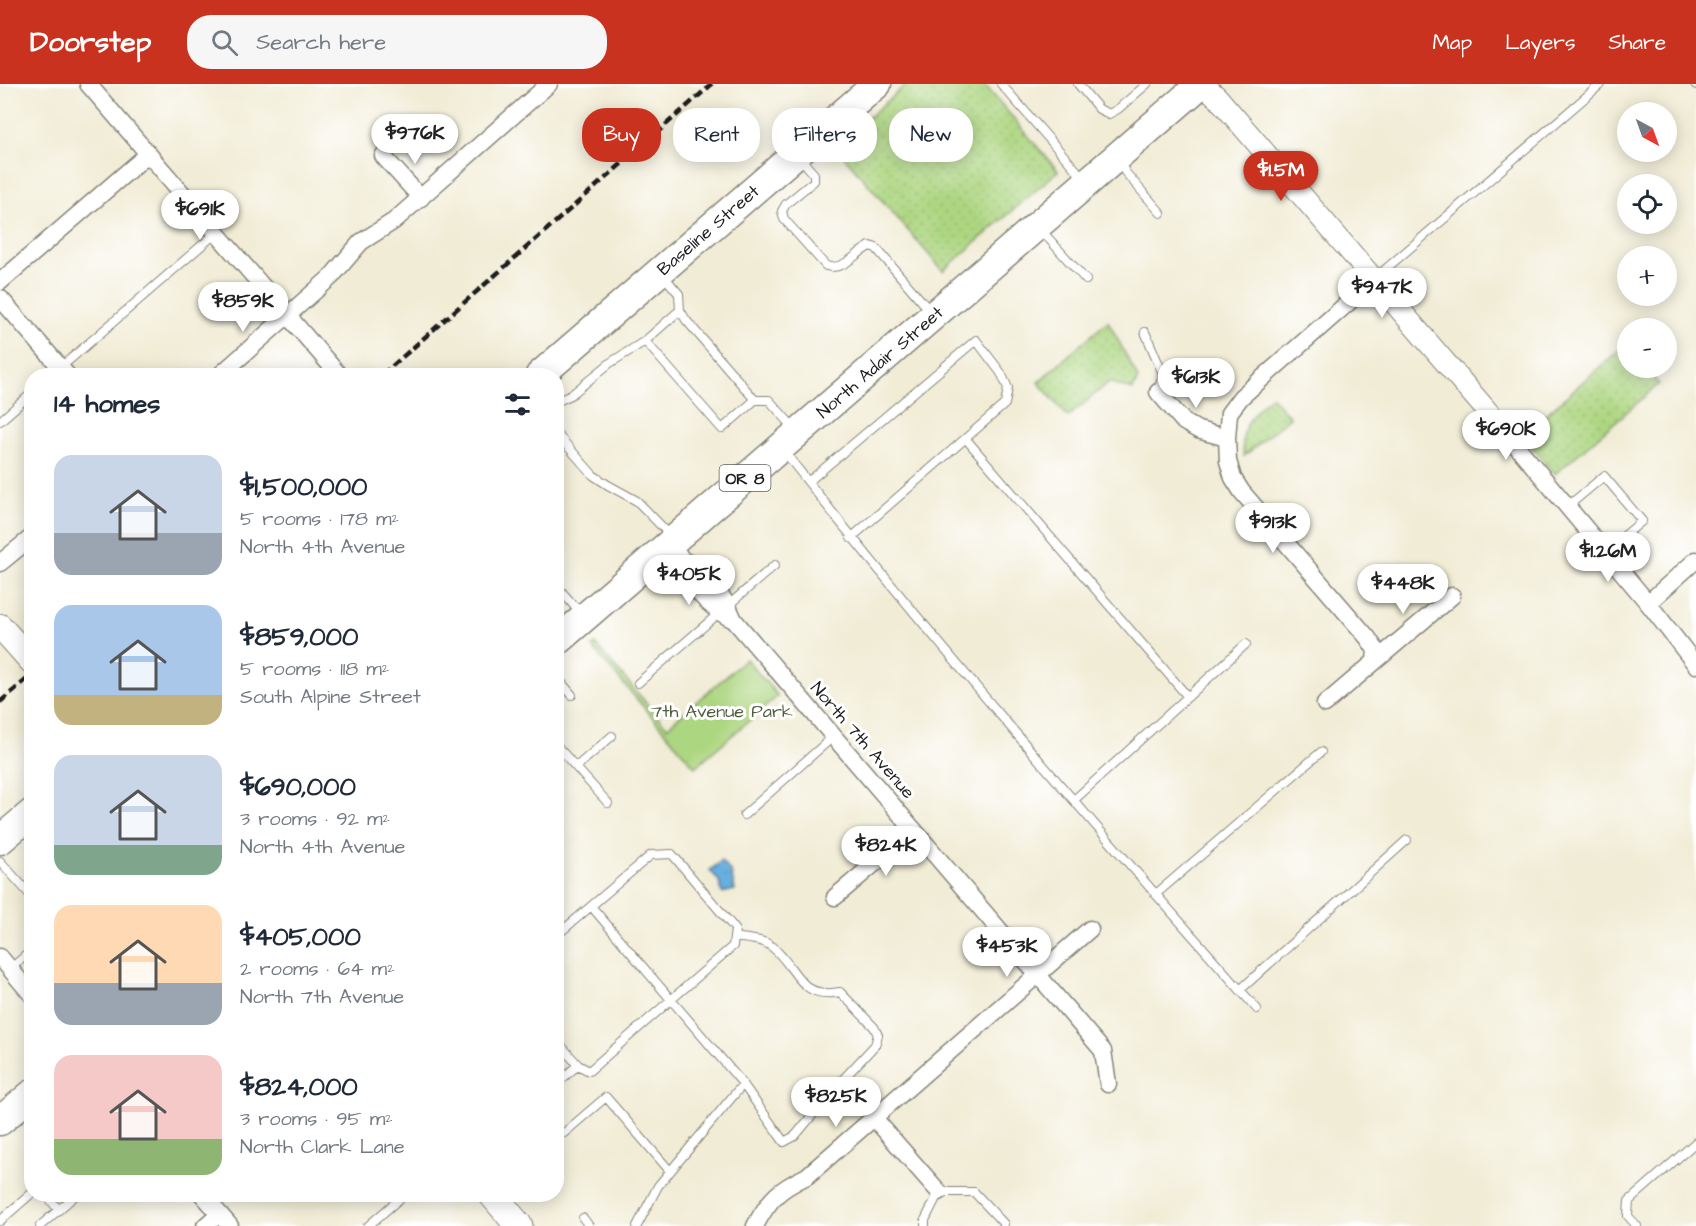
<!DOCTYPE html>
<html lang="en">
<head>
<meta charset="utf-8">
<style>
  :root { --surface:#fff; --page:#f6f6f7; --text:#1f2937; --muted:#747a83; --accent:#c8321e }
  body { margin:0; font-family:"Architects Daughter",sans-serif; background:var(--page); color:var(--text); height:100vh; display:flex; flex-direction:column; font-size:22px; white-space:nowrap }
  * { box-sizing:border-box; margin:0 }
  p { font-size:20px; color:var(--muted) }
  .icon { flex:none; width:33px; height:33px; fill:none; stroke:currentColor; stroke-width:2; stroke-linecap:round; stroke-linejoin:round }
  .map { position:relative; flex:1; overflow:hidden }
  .details { position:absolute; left:24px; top:284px; width:540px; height:834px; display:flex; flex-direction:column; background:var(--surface); border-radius:24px; box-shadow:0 3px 15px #0003 }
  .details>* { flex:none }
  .top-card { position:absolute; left:582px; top:24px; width:570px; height:54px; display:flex; gap:12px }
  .needle { width:39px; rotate:139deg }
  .fabs { position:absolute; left:1617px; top:18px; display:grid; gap:12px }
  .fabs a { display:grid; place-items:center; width:60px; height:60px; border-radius:50%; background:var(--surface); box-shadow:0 3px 15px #0003; font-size:30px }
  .price { position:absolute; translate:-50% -51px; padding:0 14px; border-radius:21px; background:#fff; color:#222; font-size:20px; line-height:39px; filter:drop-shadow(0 2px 3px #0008) }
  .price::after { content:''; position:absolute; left:50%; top:36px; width:18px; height:14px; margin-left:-9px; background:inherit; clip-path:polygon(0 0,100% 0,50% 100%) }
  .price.current { background:var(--accent); color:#fff }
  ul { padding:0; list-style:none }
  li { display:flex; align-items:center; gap:18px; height:150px; padding:0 30px }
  li span { display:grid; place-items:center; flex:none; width:168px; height:120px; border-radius:18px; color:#555 }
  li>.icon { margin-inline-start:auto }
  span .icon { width:72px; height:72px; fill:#fffc; stroke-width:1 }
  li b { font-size:26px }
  h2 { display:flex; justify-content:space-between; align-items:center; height:72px; padding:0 30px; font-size:26px }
  .pill { padding:0 21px; border-radius:24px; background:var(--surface); box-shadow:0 3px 15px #0003; font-size:21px; line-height:54px }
  .pill.current { background:var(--accent); color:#fff }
  header { display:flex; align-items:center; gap:36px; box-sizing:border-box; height:84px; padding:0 30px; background:var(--accent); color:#fff }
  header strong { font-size:28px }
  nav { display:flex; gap:33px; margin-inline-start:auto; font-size:21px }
  .search { width:420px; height:54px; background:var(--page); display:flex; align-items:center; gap:15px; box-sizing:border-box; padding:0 21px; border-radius:24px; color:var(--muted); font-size:22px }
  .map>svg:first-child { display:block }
  .grass { fill:url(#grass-dots); stroke:#64794e; stroke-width:1.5 }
  .park { fill:#add681; stroke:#64794e; stroke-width:1.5 }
  .water { fill:url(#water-ripples); stroke:#42657d; stroke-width:1.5 }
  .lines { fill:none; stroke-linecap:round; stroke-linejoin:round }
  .service-casing { stroke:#868478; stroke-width:10 }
  .minor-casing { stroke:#868478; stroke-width:19 }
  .tertiary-casing { stroke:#868478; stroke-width:23 }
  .secondary-casing { stroke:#868478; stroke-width:26 }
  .primary-casing { stroke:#868478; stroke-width:29 }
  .trunk-casing { stroke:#868478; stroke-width:31 }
  .service { stroke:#fff; stroke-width:8 }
  .minor { stroke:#fff; stroke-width:16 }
  .tertiary { stroke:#fff; stroke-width:21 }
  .secondary { stroke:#fff; stroke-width:24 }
  .primary { stroke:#fff; stroke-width:27 }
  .trunk { stroke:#fff; stroke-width:28 }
  .rail { stroke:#1c1c1c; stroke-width:4.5; stroke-dasharray:9 4.5; stroke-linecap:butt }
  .labels { text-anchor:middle; stroke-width:6; stroke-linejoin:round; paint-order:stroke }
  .shield { fill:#fff; stroke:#606060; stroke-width:1.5 }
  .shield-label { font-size:16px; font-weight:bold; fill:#1c1c1c }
  .street-label { font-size:18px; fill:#1c1c1c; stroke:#fff }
  .park-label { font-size:18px; fill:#4f5d3f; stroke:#fff }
</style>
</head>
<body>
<header>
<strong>Doorstep</strong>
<div class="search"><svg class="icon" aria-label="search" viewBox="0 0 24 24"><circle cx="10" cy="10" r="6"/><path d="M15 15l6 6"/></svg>Search here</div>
<nav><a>Map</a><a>Layers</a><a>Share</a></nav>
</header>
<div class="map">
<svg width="1696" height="1142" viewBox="0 0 1696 1142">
  <defs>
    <pattern id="grass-dots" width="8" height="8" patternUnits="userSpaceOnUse" patternTransform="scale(1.5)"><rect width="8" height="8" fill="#add681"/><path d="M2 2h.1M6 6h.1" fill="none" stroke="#94b76f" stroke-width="1.8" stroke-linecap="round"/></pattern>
    <pattern id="water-ripples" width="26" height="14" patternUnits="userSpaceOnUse" patternTransform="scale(1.5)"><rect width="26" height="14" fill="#68aede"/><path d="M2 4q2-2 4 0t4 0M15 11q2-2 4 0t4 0" fill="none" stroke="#558db3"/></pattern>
  </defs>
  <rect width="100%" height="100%" fill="#fff"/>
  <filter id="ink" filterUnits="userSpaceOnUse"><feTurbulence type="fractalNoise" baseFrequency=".0167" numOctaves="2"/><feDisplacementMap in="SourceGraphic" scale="12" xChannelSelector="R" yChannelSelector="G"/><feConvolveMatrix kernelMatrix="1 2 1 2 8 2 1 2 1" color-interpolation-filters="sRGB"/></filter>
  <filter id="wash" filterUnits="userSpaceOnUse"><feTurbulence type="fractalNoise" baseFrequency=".008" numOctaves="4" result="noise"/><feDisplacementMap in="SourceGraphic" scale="24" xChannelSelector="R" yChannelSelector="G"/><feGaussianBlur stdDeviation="1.35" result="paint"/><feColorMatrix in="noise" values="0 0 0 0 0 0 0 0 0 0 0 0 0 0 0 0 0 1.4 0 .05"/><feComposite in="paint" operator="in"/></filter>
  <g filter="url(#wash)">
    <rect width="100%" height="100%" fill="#f1ecd5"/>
    <path class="grass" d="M907 0H984L1058 87 943 187 835 62Z
      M1108 237 1138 294 1133 306 1109 298 1068 333 1038 298Z
      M1625 261 1627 264 1628 284H1645L1659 300 1555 390 1522 351Z
      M1271 312 1290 333 1244 372C1238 345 1252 329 1271 312Z"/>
    <path class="park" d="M595 560 667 643 746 575 778 612 695 683 592 563Z"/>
    <path class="water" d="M721 777 731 788 735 806 722 809 719 797 710 786Z"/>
  </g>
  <g filter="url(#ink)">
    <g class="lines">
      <defs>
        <path id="service" d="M1001 0 1085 96
          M1078 0 1099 25 1109 30 1118 25 1147 0
          M1695 0 1696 1
          M798 72 814 90V97L786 120 782 127 784 135 826 182C844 187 854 170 870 162L876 164 931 228
          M1119 75 1125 88 1161 129
          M1040 145 1086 196
          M663 191 679 210 680 226 686 236 755 316H769L795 345
          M1374 195 1601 0
          M680 226 645 257 722 345 755 316
          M1145 248 1163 290 1158 308
          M52 291 216 149
          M556 318 571 311 610 279 645 257
          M0 337 32 309
          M556 349 593 391 608 401 637 417 671 452
          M966 355 1188 613
          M783 366C933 558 1095 742 1257 925
          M808 398 976 256 1001 289 1008 304 1005 320 851 454
          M1567 423 1604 392 1642 437 1605 468
          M556 501 582 531
          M556 592 572 611
          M638 599 775 481
          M556 661 608 719
          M576 683 612 652
          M1074 716 1246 560
          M744 731 834 652
          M0 777 32 813
          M1156 810 1321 668
          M591 822 743 1000 784 1058 795 1052 835 1004 875 961 878 951 874 943 840 908C798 916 798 883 771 862 763 855 744 855 734 853
          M556 852 651 771 672 770 735 845 733 862 589 987 578 981 556 956
          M10 885 32 866
          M1240 906 1407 756
          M556 1000 578 981
          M564 1049 606 1013 670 1087
          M45 1110 59 1126
          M583 1134 589 1142
          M0 1137 32 1109
          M40 1142 77 1110
          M368 1142 405 1110
          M637 1142 658 1102 743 1000
          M925 1142V1136L939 1108H974L1004 1140
          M1637 1142 1628 1132 1629 1117 1696 1058"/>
        <path id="minor" d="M88 0 339 291
          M383 72 421 114
          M1374 196 1241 313 1229 329 1227 354 1228 377 1233 394 1242 408 1368 554 1376 566 1375 577
          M0 198 148 70
          M0 214 67 291
          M220 291 331 193 361 158 394 137 549 0
          M1158 308 1184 338 1198 346 1227 354
          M1494 335 1648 519 1696 581
          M679 471C684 478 683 487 688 494 699 512 716 528 734 536
          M683 476C706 487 725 513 734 536L1103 967 1108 1000
          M0 479 32 453
          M1648 519 1696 476
          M1325 620 1452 512
          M835 813 914 746
          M0 873 32 911
          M874 1034 939 1108
          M202 1110 230 1142
          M205 1142 219 1130
          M755 1142C770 1114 778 1106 807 1092L1090 845"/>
        <path id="tertiary" d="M1203 0 1218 14 1494 335"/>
        <path id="secondary" d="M0 542 32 578"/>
        <path id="primary" d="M492 1110 519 1142"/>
        <g id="trunk">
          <path id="s1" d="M540 291 877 0"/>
          <path id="s2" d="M556 558 1201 0"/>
          <path d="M0 756 32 729"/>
          <path d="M0 1037 32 1010"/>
        </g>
      </defs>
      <use href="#service" class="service-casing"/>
      <use href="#minor" class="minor-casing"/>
      <use href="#tertiary" class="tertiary-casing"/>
      <use href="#secondary" class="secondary-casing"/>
      <use href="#primary" class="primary-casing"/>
      <use href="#trunk" class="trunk-casing"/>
      <use href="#service" class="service"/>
      <use href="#minor" class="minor"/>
      <use href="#tertiary" class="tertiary"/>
      <use href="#secondary" class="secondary"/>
      <use href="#primary" class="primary"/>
      <use href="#trunk" class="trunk"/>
      <path class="rail" d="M382 291 712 0
        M0 618 32 591"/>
    </g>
  </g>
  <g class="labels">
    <rect class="shield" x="719.5" y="381" width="51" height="26" rx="4.5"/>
    <g class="shield-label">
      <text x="745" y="400">OR 8</text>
    </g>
    <g class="street-label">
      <text dy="6" stroke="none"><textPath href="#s1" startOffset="222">Baseline Street</textPath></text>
      <text dy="6" stroke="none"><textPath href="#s2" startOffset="428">North Adair Street</textPath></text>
      <text transform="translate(863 656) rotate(49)" y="6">North 7th Avenue</text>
    </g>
    <g class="park-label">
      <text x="722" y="633">7th Avenue Park</text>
    </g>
  </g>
</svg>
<div class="fabs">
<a><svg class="needle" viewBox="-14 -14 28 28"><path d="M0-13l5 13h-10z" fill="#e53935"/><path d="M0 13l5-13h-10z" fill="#747a83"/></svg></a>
<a><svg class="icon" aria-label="locate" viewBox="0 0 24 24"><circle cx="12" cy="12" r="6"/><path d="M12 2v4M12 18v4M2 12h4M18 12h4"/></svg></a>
<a>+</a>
<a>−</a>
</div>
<b class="price" style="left:415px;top:81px">$976K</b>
<b class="price current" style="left:1281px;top:118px">$1.5M</b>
<b class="price" style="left:200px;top:157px">$691K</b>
<b class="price" style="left:1382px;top:235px">$947K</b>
<b class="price" style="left:243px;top:249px">$859K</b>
<b class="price" style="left:1196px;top:325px">$613K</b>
<b class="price" style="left:1506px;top:377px">$690K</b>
<b class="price" style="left:1273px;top:470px">$913K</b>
<b class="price" style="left:1608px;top:499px">$1.26M</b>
<b class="price" style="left:689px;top:522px">$405K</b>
<b class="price" style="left:1403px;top:531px">$448K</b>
<b class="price" style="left:886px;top:793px">$824K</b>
<b class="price" style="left:1007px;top:894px">$453K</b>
<b class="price" style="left:836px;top:1044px">$825K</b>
<div class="top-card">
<a class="pill current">Buy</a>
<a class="pill">Rent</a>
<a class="pill">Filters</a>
<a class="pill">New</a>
</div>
<section class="details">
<h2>14 homes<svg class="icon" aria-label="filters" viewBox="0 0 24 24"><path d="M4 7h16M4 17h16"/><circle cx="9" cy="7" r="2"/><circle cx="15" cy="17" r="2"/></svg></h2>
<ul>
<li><span style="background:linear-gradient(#c9d6e8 65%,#9aa5b1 0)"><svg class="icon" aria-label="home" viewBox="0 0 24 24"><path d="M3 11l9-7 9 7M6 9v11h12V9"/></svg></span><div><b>$1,500,000</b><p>5 rooms · 178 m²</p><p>North 4th Avenue</p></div></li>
<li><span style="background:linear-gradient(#a9c7e8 75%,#c2b280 0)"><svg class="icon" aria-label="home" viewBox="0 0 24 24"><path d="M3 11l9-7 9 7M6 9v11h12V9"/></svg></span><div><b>$859,000</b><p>5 rooms · 118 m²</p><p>South Alpine Street</p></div></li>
<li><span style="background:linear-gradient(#c9d6e8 75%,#7fa58c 0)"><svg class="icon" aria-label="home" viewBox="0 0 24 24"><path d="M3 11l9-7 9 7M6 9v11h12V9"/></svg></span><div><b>$690,000</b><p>3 rooms · 92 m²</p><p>North 4th Avenue</p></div></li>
<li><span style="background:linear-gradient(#ffd9b3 65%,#9aa5b1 0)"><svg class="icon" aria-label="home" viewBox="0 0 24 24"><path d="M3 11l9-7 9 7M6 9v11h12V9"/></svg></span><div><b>$405,000</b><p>2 rooms · 64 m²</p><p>North 7th Avenue</p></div></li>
<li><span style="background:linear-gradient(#f6c9c9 70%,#8fb573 0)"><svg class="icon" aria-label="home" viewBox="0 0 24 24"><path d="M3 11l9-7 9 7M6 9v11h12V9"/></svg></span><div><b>$824,000</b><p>3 rooms · 95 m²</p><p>North Clark Lane</p></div></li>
</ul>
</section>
</div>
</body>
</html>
